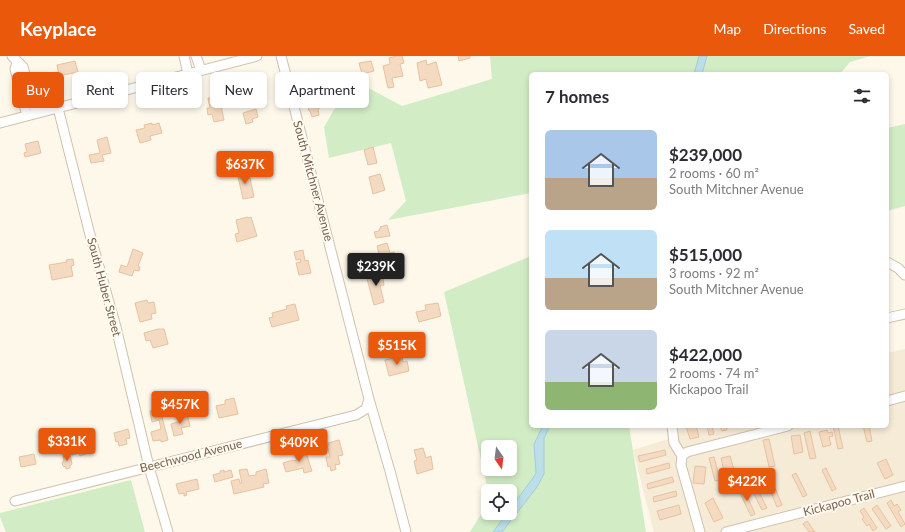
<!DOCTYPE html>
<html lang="en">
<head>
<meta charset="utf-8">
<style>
  :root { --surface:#fff; --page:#f2f2f3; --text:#2b2b33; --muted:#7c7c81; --accent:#ea580c }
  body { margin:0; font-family:Lato,sans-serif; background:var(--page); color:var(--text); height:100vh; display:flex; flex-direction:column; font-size:15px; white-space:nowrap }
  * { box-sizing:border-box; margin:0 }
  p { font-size:13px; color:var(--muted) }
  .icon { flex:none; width:22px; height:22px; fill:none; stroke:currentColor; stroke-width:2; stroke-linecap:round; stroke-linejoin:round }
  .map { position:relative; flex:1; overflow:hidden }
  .details { position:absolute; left:529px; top:16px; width:360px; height:356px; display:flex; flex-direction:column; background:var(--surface); border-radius:6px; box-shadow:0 2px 6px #0003 }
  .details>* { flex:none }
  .hud { position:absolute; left:12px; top:16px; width:380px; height:36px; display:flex; gap:8px }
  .needle { width:26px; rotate:166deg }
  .fabs { position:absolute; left:481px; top:384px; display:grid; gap:8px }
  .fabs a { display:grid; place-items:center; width:36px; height:36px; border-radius:6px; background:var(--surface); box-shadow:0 2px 6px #0003; font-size:20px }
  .price { position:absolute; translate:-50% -34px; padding:0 9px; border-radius:4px; background:var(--accent); color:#fff; font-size:13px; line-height:26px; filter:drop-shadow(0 1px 2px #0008) }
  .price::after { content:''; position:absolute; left:50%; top:24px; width:12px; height:9px; margin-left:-6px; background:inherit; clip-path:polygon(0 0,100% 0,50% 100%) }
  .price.current { background:#222; color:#fff }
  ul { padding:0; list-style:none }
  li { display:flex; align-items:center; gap:12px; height:100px; padding:0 16px }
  li span { display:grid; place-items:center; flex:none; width:112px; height:80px; border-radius:6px; color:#555 }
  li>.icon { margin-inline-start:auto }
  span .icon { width:48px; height:48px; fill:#fffc; stroke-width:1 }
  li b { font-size:17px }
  h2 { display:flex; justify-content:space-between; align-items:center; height:48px; padding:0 16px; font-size:17px }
  .tag { padding:0 14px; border-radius:6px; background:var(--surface); box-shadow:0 2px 6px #0003; font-size:14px; line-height:36px }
  .tag.current { background:var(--accent); color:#fff }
  header { display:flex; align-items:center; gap:24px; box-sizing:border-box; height:56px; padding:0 20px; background:var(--accent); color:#fff }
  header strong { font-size:19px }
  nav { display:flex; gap:22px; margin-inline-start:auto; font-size:14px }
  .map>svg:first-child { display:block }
  .residential { fill:#f5ebd7 }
  .green { fill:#d2ecc6; fill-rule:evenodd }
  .water { fill:#bcdee8; stroke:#a2ccdb }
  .building { fill:#f4dac0; stroke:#e7c2a0 }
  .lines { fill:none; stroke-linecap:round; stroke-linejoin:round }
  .minor-casing { stroke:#d1c1ae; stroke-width:11 }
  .minor { stroke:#fff; stroke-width:9 }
  .labels { text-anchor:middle; stroke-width:4; stroke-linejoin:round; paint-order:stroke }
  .street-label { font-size:12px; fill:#7a604b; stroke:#fffbf1 }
</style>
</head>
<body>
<header>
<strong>Keyplace</strong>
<nav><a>Map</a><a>Directions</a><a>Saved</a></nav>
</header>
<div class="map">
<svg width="905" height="476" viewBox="0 0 905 476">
  <rect width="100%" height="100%" fill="#fdf8ea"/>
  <path class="residential" d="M905 293V476H654L633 394 678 380 679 370H887V297Z"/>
  <path class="green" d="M490 0H871L850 6 840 18H531V137L388 164 406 145 391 87 329 102 324 71 352 23 402 50 492 23Z
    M905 68V150L887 155V72Z
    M531 200V370H629L646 476H470L488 447V457H510V435H488L444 236ZM488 391H510V413H488Z
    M131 424 145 476H6L0 461V457Z"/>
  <path class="water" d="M699 0H707L702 18H694Z
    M543 370H550L544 382V418L537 431 502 476H493L507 457H510V453L533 422 536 417 534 388Z"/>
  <path class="building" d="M396 0H402L404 7 400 8 403 20 392 22 394 31 388 32 383 10 390 8 389 2Z
    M458 0H470V2L459 5Z
    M426 4 427 9 436 6 442 29 428 32 426 23 420 25 417 7Z
    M75 5 78 16 59 20 57 9Z
    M371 5 374 15 362 18 359 7Z
    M321 33 324 41 318 43 320 52 318 53 319 59 312 61 310 55H309L306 45 309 44 308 36Z
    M219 40 224 64 214 66 212 58 208 59 207 52H210L208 42Z
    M256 53 258 61 252 63 253 66 246 68 243 57Z
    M152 67V69L159 67 162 77 150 80 151 84 140 87 136 74 145 72 144 69Z
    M107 81 111 97 102 99 104 105 91 107 89 99 100 97 97 84Z
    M38 85 41 97 25 101 24 97 27 96 25 88Z
    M373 91 377 107 368 109 364 94Z
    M246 114 248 122H250L254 141 243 143 237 116Z
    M380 118 385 134 373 138 369 121Z
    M248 161 249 162 251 161 257 180 237 186 235 178 239 177 236 164Z
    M387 169 390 180 376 182 374 176 379 175V173L381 172 380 171Z
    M387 187 390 197 394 196 396 202 381 206 377 190Z
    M133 193 143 197 138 210 140 211 139 215 134 214 132 220 119 216 121 209 127 211Z
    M303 194 305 205 308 204 311 217 299 219 296 207 301 206 300 203 296 204 294 196Z
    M73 203 74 209 71 210 73 220 52 224 49 209 67 206 66 204Z
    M382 215 384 229 380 230 384 246 374 249 366 219Z
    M147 244 148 247 154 246 156 257 151 258 152 263 140 266 135 247Z
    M438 247 441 260 419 266 416 256 426 254 425 249Z
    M295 248 299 264 272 271 269 262 273 261 272 257 287 253 286 250Z
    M158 273H164L168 288 153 292 150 284 146 285 144 277Z
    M402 300 403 306 407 305 409 315 389 320 385 304Z
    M234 342 238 358 219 362 216 350 225 348V344Z
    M160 353 168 384 161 386V384L153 385 151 376 161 373 159 364 152 366 150 355Z
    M187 358 190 370 181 372 183 378 174 380 171 368 181 365 180 360Z
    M686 370H696L699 381 690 383Z
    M707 370H712L714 378 709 379Z
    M720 370H726L727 374 722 375Z
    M833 370H838L843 392 838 393Z
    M863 370H869L872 385 867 386Z
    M128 373 130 382 126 383 127 388 119 390 118 385 116 386 114 377Z
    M827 374 828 377 832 376 833 380 829 381 831 389 823 391 819 376Z
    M810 375 816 402 810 403 804 377Z
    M800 379 803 396 794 398 791 380Z
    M78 380 80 386 83 385 86 398 80 400 79 397 72 399 68 383Z
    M769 383 775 410 769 411 763 384Z
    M339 384 343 399 338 400 340 408 335 409 336 413 331 415 330 410 328 411 326 401H330L327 389H329L328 387Z
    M423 392 426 402 431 400 433 413 417 418 414 405 417 404 414 394Z
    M305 394 312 415 304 417 303 412 286 416 283 407 293 404V405L297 404 294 397Z
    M665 394 666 399 640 406 638 400Z
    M34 398 36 408 21 411 19 401Z
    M70 399 72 408 70 410V412L66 413V411L63 410 62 407 64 404 63 400Z
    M730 400 735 417 725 419 721 402Z
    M714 401 720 424 715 425 709 402Z
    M886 403 893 419 885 423 877 407Z
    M669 407 670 412 647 418 646 413Z
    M695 410 706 411 704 428 693 427Z
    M826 412 836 433 832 435 822 414Z
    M247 413 249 420 256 419V416L266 413 269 427 263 428 264 431 234 438 231 425 239 423 240 427H242L239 414Z
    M224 414V416L231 414 233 421 215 426 213 419 220 417V415Z
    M796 417 807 439 803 441 792 419Z
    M672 421 674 426 648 433 647 428Z
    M197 423 199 433 186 436 187 439 184 440V437L179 438 176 428Z
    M773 427 782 449 777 451 768 429Z
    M756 430 767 452 762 454 751 432Z
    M744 433 755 458 751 460 739 435Z
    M676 435 677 440 654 446 653 441Z
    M713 442 723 462 714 466 705 447Z
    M891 444 894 450 897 448 901 454 898 456 905 468 901 471 887 447Z
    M679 449 681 458 660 464 657 455Z
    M877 449 891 470 886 473 872 453Z
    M864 452 877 472 873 475 869 468 867 470 862 463 864 461 860 455Z
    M807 465 815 476H809L803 468Z"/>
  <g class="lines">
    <defs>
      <path id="minor" d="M12 0 23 11 36 57
        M184 0 188 18
        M196 0 201 14
        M17 6 15 13 27 60
        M58 52 89 175 116 271 149 411 168 476
        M0 67 257 0
        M887 206 898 212 905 219
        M887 262 905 258
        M369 343 390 415 406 476
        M887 345 905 340
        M672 370 674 387 682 400
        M15 445 356 359 366 353 369 343 281 0
        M700 476 681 409 682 400 687 396 788 370
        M726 476 905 430"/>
    </defs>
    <use href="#minor" class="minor-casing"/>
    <use href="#minor" class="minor"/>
  </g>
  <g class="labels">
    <g class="street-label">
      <text transform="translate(313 125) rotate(75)" y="4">South Mitchner Avenue</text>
      <text transform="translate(104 231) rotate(75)" y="4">South Huber Street</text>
      <text transform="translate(191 400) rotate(-14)" y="4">Beechwood Avenue</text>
      <text transform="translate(839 447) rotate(-15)" y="4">Kickapoo Trail</text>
    </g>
  </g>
</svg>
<div class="fabs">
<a><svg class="needle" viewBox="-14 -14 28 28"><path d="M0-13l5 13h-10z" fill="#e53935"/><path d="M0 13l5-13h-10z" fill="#7c7c81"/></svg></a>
<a><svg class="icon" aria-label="locate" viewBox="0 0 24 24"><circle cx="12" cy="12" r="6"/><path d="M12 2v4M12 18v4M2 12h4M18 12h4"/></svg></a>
</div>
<b class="price" style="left:245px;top:129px">$637K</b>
<b class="price current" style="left:376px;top:231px">$239K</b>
<b class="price" style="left:397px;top:310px">$515K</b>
<b class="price" style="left:180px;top:369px">$457K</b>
<b class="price" style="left:67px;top:406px">$331K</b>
<b class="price" style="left:299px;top:407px">$409K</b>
<b class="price" style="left:747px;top:446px">$422K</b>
<div class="hud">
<a class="tag current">Buy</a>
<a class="tag">Rent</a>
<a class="tag">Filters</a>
<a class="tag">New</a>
<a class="tag">Apartment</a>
</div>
<section class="details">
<h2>7 homes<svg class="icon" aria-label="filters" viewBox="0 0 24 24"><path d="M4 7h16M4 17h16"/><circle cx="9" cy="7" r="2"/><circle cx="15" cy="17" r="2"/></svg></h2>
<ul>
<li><span style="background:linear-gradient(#a9c7e8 60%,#b9a48a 0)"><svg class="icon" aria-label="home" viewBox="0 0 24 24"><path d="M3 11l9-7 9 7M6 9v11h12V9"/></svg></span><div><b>$239,000</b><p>2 rooms · 60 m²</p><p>South Mitchner Avenue</p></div></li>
<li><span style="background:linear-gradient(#bfe0f5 60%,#b9a48a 0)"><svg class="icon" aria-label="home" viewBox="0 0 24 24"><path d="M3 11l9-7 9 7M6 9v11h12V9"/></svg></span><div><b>$515,000</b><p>3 rooms · 92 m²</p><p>South Mitchner Avenue</p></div></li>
<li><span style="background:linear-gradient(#c9d6e8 65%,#8fb573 0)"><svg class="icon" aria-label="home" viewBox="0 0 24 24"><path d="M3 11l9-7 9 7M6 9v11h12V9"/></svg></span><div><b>$422,000</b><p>2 rooms · 74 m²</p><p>Kickapoo Trail</p></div></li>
</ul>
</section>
</div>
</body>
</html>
